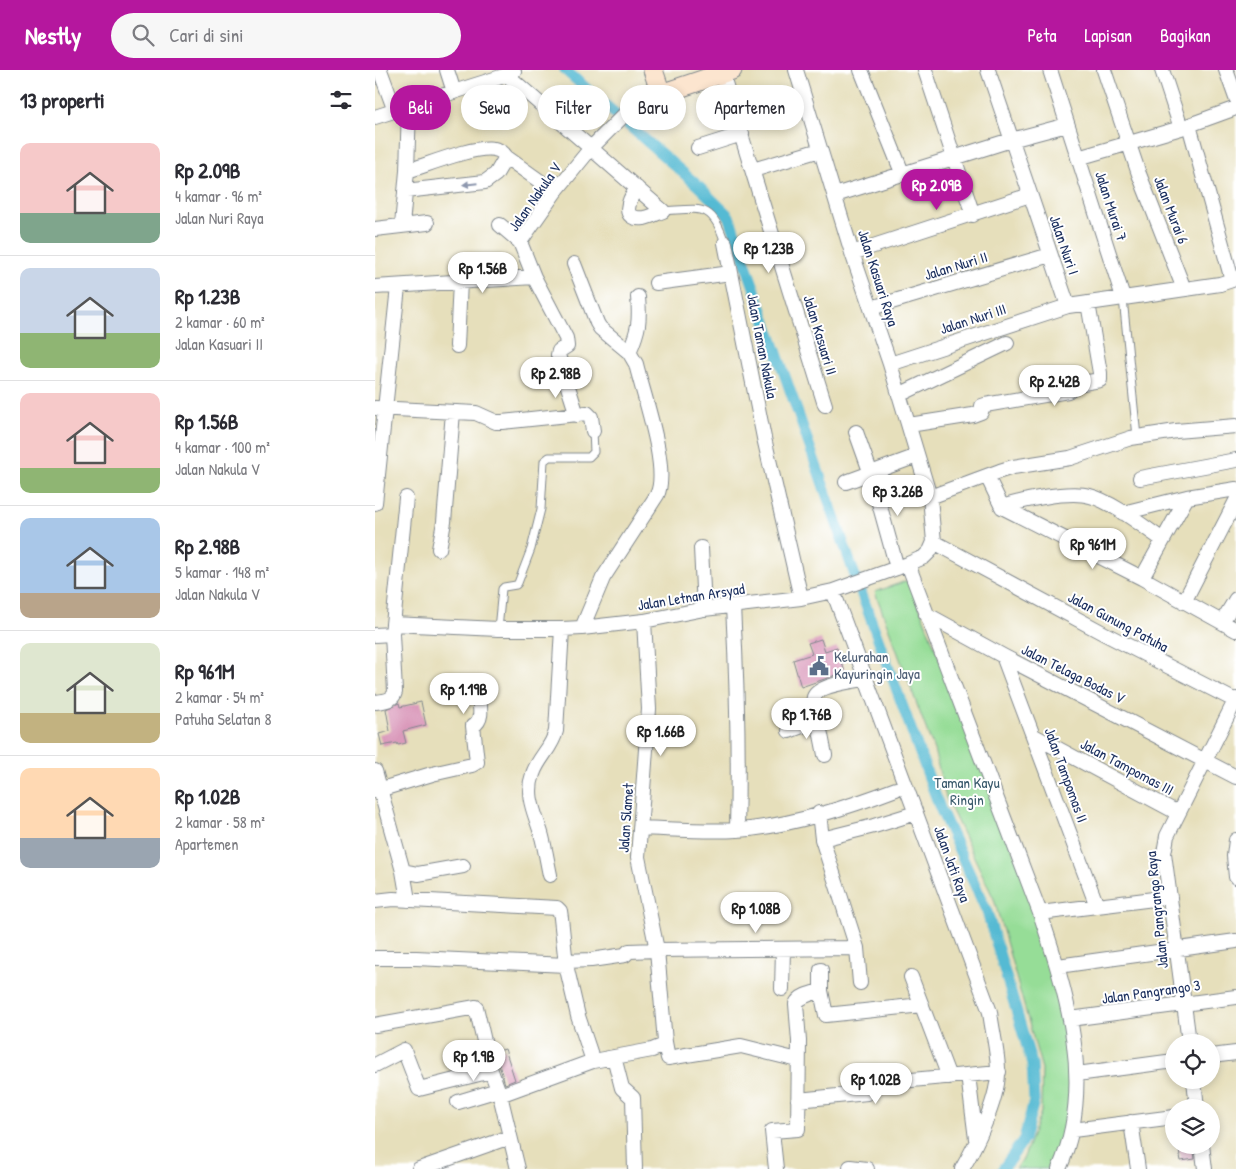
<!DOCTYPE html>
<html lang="id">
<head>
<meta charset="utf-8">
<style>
  :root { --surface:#fff; --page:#f7f7f7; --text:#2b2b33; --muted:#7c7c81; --line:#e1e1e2; --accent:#b5179e }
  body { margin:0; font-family:"Patrick Hand",sans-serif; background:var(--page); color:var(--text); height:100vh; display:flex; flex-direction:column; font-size:19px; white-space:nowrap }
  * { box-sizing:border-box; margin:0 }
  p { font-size:16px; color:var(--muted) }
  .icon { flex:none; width:28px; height:28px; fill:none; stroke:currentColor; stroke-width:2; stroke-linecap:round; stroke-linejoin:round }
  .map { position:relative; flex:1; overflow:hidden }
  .drawer { display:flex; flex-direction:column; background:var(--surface); width:375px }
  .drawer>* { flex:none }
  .hud { position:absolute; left:15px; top:15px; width:475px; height:45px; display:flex; gap:10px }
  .tools { position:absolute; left:790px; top:964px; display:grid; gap:10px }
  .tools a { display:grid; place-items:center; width:55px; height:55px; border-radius:50%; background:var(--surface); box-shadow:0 2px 8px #0003; font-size:25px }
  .price { position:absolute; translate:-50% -42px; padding:0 11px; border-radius:18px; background:#fff; color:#222; font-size:16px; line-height:32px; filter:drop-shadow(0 1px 2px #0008) }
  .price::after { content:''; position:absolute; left:50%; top:30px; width:15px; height:11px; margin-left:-8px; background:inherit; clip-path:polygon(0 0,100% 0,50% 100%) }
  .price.current { background:var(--accent); color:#fff }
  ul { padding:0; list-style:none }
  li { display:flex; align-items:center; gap:15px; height:125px; padding:0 20px }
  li+li { border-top:1px solid var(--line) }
  li span { display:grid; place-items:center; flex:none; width:140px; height:100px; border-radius:10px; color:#555 }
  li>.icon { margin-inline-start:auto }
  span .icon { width:60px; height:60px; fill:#fffc; stroke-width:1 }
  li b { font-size:21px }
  h2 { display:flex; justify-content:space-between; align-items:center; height:60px; padding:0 20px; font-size:21px }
  .tag { padding:0 18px; border-radius:22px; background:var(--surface); box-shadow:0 2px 8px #0003; font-size:18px; line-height:45px }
  .tag.current { background:var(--accent); color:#fff }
  header { display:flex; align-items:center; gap:30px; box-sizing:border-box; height:70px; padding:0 25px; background:var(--accent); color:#fff }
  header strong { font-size:24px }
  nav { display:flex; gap:28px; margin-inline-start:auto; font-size:18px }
  .search { width:350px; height:45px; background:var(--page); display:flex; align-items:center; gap:12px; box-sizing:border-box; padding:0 18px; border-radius:28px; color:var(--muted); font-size:19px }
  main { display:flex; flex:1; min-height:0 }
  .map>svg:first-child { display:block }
  .green { fill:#96dd97; stroke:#58867a }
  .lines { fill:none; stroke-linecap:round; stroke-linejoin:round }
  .canal { stroke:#55bad3; stroke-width:11 }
  .building { fill:#da9abb }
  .lane-casing { stroke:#80878c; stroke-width:9 }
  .street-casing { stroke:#80878c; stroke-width:16 }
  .secondary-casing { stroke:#80878c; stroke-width:21 }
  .lane { stroke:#fff; stroke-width:7 }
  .street { stroke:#fff; stroke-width:14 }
  .secondary { stroke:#fce5cf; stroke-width:19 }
  .oneway { fill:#8d97ae }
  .labels { text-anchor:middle; stroke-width:4; stroke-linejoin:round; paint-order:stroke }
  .street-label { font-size:15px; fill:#1b2f5e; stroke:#fff }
  .service-label { font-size:15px; fill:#4e5e75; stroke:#fff; text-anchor:start }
  .park-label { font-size:15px; fill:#3a5a6c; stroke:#fff }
</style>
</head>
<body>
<header>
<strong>Nestly</strong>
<div class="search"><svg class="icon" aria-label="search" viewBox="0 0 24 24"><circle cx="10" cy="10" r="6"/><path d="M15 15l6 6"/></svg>Cari di sini</div>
<nav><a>Peta</a><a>Lapisan</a><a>Bagikan</a></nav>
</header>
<main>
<section class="drawer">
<h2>13 properti<svg class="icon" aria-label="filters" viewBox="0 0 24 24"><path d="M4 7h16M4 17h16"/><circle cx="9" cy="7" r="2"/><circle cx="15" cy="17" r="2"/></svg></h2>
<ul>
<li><span style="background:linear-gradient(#f6c9c9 70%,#7fa58c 0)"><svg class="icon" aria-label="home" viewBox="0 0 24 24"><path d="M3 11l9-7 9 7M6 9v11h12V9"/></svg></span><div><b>Rp 2.09B</b><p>4 kamar · 96 m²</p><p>Jalan Nuri Raya</p></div></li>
<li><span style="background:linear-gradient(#c9d6e8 65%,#8fb573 0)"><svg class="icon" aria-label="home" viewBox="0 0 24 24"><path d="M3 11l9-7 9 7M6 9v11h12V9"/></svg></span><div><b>Rp 1.23B</b><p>2 kamar · 60 m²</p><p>Jalan Kasuari II</p></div></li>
<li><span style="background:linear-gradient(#f6c9c9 75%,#8fb573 0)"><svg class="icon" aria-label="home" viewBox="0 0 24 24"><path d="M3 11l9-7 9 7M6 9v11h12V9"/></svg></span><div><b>Rp 1.56B</b><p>4 kamar · 100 m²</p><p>Jalan Nakula V</p></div></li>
<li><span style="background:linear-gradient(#a9c7e8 75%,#b9a48a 0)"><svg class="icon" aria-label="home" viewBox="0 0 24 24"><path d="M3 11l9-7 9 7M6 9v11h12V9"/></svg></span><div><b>Rp 2.98B</b><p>5 kamar · 148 m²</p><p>Jalan Nakula V</p></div></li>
<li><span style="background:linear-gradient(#dfe7d0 70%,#c2b280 0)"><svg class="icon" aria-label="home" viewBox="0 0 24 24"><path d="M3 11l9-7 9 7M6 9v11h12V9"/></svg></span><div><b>Rp 961M</b><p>2 kamar · 54 m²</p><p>Patuha Selatan 8</p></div></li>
<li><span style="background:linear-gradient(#ffd9b3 70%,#9aa5b1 0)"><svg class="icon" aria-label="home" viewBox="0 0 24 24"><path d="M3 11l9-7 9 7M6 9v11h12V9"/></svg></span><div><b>Rp 1.02B</b><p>2 kamar · 58 m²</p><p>Apartemen</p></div></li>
</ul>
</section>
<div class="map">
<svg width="861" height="1099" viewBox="0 0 861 1099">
  <rect width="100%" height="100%" fill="#fff"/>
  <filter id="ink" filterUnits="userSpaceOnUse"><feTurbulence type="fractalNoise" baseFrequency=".02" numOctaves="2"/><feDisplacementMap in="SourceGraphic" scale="10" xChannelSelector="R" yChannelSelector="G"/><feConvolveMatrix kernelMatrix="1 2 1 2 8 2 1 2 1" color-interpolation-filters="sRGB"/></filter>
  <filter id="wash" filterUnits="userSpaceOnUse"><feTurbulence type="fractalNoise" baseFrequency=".0096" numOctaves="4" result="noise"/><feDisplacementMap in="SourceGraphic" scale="20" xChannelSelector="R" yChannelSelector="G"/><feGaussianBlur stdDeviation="1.12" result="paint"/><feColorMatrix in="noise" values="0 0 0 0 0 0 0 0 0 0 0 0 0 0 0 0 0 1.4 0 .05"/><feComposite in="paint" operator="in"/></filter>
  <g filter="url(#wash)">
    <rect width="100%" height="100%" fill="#e6dfbb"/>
    <path class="green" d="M534 510 665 850 694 957 695 1061 680 1099H641L649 1087 666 1042 667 999 619 829 571 728 559 680 500 522Z"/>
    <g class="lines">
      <path class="canal" d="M190 0 321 114 354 146 480 506 565 738 612 842 657 994 659 1031 649 1069 628 1099"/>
    </g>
    <g id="blocks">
      <path class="building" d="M446 569 450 581 462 577 470 602 426 617 418 590 437 584 433 573Z
        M46 632 51 655 28 661 31 673 23 675 22 673 7 676 4 664 15 661 11 639 24 633 25 637Z
        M130 979 140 1010 130 1014 120 982Z
        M803 1075H818L820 1089 806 1091Z"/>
    </g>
  </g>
  <g filter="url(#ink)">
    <use href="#blocks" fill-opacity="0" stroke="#80878c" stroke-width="1"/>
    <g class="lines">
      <defs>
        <path id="lane" d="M288 141C326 139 337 132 350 173
          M748 228 762 367
          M123 559 127 519 129 517 141 515 143 513 156 479 166 439 169 391 174 387H214L219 382 218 361"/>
        <path id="street" d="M5 0 20 41
          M72 0 79 22
          M486 0 528 105
          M550 0 598 145
          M613 0 693 236
          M675 0 748 227
          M729 0 764 104 809 219
          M787 0 806 58
          M851 0 861 28
          M347 3 450 335
          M132 5 288 141C282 143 275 147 269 148 244 151 254 129 262 118
          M0 47 132 5 139 1
          M814 55 857 210
          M323 78 367 64
          M703 88 806 58 861 38
          M378 100 445 80
          M32 101C52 95 101 75 119 79 125 80 128 82 131 87L180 122
          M30 121 110 112 121 104 131 87
          M460 125 636 70 692 55
          M27 155 32 101 34 36
          M125 155 145 172
          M0 159 52 153
          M145 172 180 122 216 78 254 40 270 33 286 24
          M145 172 159 207 191 268 192 276 184 281 183 285 202 345
          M350 173 389 368 426 528
          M477 183 655 125
          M199 194 222 253 225 258 254 282 261 294C268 324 295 399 282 425L228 508 207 558
          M281 213 356 203
          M0 217 159 207
          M496 238 675 185
          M82 276 85 211
          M254 282C264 260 265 250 263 227
          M515 294 693 236 845 214 857 210
          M524 325 632 273
          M0 338 101 343 121 352H127L212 343 216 347 218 361
          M534 355 598 345 606 342 607 336 610 335 693 321 702 314 725 310V303L713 233
          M481 362 496 404 522 498
          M612 406 627 437 767 508 861 560
          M765 408 861 390
          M471 412 542 386
          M555 427 625 401 638 397 695 388 756 368 801 361 861 356
          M0 433 23 217
          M627 437C648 430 694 420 715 426 736 431 769 457 788 470
          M748 443 812 427 861 419
          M559 472 730 564 861 631
          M326 478 329 539
          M64 479 69 452 78 342
          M533 494 665 843C692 924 721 1016 684 1099
          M767 508 812 427
          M458 521 615 942C617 960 624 987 623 1004 622 1032 601 1075 587 1099
          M809 532 861 431
          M358 536C362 611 364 685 362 760
          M551 544 628 586 861 707
          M269 551 274 639 263 787 282 880 290 972 293 988 366 976 423 990
          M847 552 861 529
          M18 554 123 559H187L207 558 269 551 329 539 426 528 458 521 533 494 549 487 555 481 559 472 555 427 515 294 477 183 421 0
          M0 565 17 564
          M628 586 722 836
          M0 632C8 631 18 631 20 622L17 564 31 428
          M443 650 450 685
          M414 661 443 650C440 643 437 635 439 627 443 615 479 611 490 609
          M659 666 803 743
          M0 701 28 801 43 804 88 796
          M0 721 57 704 97 695 102 692 98 656C110 649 104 634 103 621
          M444 743 447 769 482 878 485 913
          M266 758C297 759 330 762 362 760 412 757 474 737 521 719
          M447 769 499 756 541 743
          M861 770 859 786 861 807
          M28 801 33 830
          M175 805C172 791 170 777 166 763 160 743 150 726 158 704 163 688 177 678 181 661L187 559
          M0 831 18 829 182 838 185 841 186 848 191 895 203 946 218 991
          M665 843 795 827
          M0 888H41L191 895
          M191 891 216 890 250 885 254 881 282 880 482 878
          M683 896 861 871
          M446 900V921
          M536 907 574 1007
          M407 919 408 879
          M695 949 861 927
          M0 955 101 937 116 1001
          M814 972 789 783 792 766 861 629
          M836 986 861 983
          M239 987 247 1018 258 1028 260 1099
          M0 995 29 980 44 1019 116 1001 125 1025
          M702 1004 799 991
          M593 1005 601 1069
          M819 1010 822 1038
          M423 1030 492 1023 493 1014 624 1002
          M83 1032 123 1020
          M756 1052 763 1099
          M698 1060 799 1047
          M827 1075 830 1099
          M475 1097 492 1099
          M44 1099 135 1067
          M143 1099 125 1025 218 991 277 980 287 976 290 972
          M401 1099 397 1061 423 1059 424 971 421 934C425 925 438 923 446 921L451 945 547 935"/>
        <path id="secondary" d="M278 0 286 24 357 0"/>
      </defs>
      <use href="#lane" class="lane-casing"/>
      <use href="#street" class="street-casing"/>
      <use href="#secondary" class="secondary-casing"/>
      <use href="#lane" class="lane"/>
      <use href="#street" class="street"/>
      <use href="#secondary" class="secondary"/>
    </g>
    <defs><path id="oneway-solid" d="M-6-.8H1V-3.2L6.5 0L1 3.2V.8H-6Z" transform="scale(1.25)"/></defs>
    <use class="oneway" href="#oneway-solid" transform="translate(95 114) rotate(174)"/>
  </g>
  <defs>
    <symbol id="civic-bare" viewBox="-9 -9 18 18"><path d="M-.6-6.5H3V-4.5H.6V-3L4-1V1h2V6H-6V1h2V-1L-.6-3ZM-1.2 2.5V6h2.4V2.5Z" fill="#5c6f8a" stroke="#fff" stroke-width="2.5" paint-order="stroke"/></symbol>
  </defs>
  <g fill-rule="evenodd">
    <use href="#civic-bare" x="430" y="582" width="28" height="28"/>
  </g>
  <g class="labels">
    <g class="street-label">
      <text transform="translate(160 127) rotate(-55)" y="5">Jalan Nakula V</text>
      <text transform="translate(736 136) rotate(72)" y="5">Jalan Murai 7</text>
      <text transform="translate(796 140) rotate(69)" y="5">Jalan Murai 6</text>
      <text transform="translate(689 175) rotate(71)" y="5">Jalan Nuri I</text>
      <text transform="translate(581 196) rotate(-17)" y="5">Jalan Nuri II</text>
      <text transform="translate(503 208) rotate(72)" y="5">Jalan Kasuari Raya</text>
      <text transform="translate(598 249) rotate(-18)" y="5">Jalan Nuri III</text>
      <text transform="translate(445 265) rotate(73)" y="5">Jalan Kasuari II</text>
      <text transform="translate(387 276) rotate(79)" y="5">Jalan Taman Nakula</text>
      <text transform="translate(316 527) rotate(-9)" y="5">Jalan Letnan Arsyad</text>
      <text transform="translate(743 552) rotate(28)" y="5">Jalan Gunung Patuha</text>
      <text transform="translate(698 604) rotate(27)" y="5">Jalan Telaga Bodas V</text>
      <text transform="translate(752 697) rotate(28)" y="5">Jalan Tampomas III</text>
      <text transform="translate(691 705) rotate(70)" y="5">Jalan Tampomas II</text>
      <text transform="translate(251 748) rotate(-86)" y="5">Jalan Slamet</text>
      <text transform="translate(577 794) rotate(70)" y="5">Jalan Jati Raya</text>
      <text transform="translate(782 840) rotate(-96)" y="5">Jalan Pangrango Raya</text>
      <text transform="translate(776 922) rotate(-8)" y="5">Jalan Pangrango 3</text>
    </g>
    <g class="service-label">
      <text x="459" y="592">Kelurahan<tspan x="459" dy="17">Kayuringin Jaya</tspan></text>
    </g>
    <g class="park-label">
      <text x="592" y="718">Taman Kayu<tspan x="592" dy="17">Ringin</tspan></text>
    </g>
  </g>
</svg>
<div class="tools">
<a><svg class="icon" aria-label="locate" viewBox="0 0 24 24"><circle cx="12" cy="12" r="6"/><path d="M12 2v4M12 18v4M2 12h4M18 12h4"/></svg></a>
<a><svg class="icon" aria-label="layers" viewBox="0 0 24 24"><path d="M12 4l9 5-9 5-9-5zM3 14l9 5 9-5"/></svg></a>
</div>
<b class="price current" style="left:562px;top:141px">Rp 2.09B</b>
<b class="price" style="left:394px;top:204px">Rp 1.23B</b>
<b class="price" style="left:108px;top:224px">Rp 1.56B</b>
<b class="price" style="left:181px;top:329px">Rp 2.98B</b>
<b class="price" style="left:680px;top:337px">Rp 2.42B</b>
<b class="price" style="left:523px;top:447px">Rp 3.26B</b>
<b class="price" style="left:718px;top:500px">Rp 961M</b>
<b class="price" style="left:89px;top:645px">Rp 1.19B</b>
<b class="price" style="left:432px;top:670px">Rp 1.76B</b>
<b class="price" style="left:286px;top:687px">Rp 1.66B</b>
<b class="price" style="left:381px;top:864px">Rp 1.08B</b>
<b class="price" style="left:99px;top:1012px">Rp 1.9B</b>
<b class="price" style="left:501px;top:1035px">Rp 1.02B</b>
<div class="hud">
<a class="tag current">Beli</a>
<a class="tag">Sewa</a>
<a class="tag">Filter</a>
<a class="tag">Baru</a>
<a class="tag">Apartemen</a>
</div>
</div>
</main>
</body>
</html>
